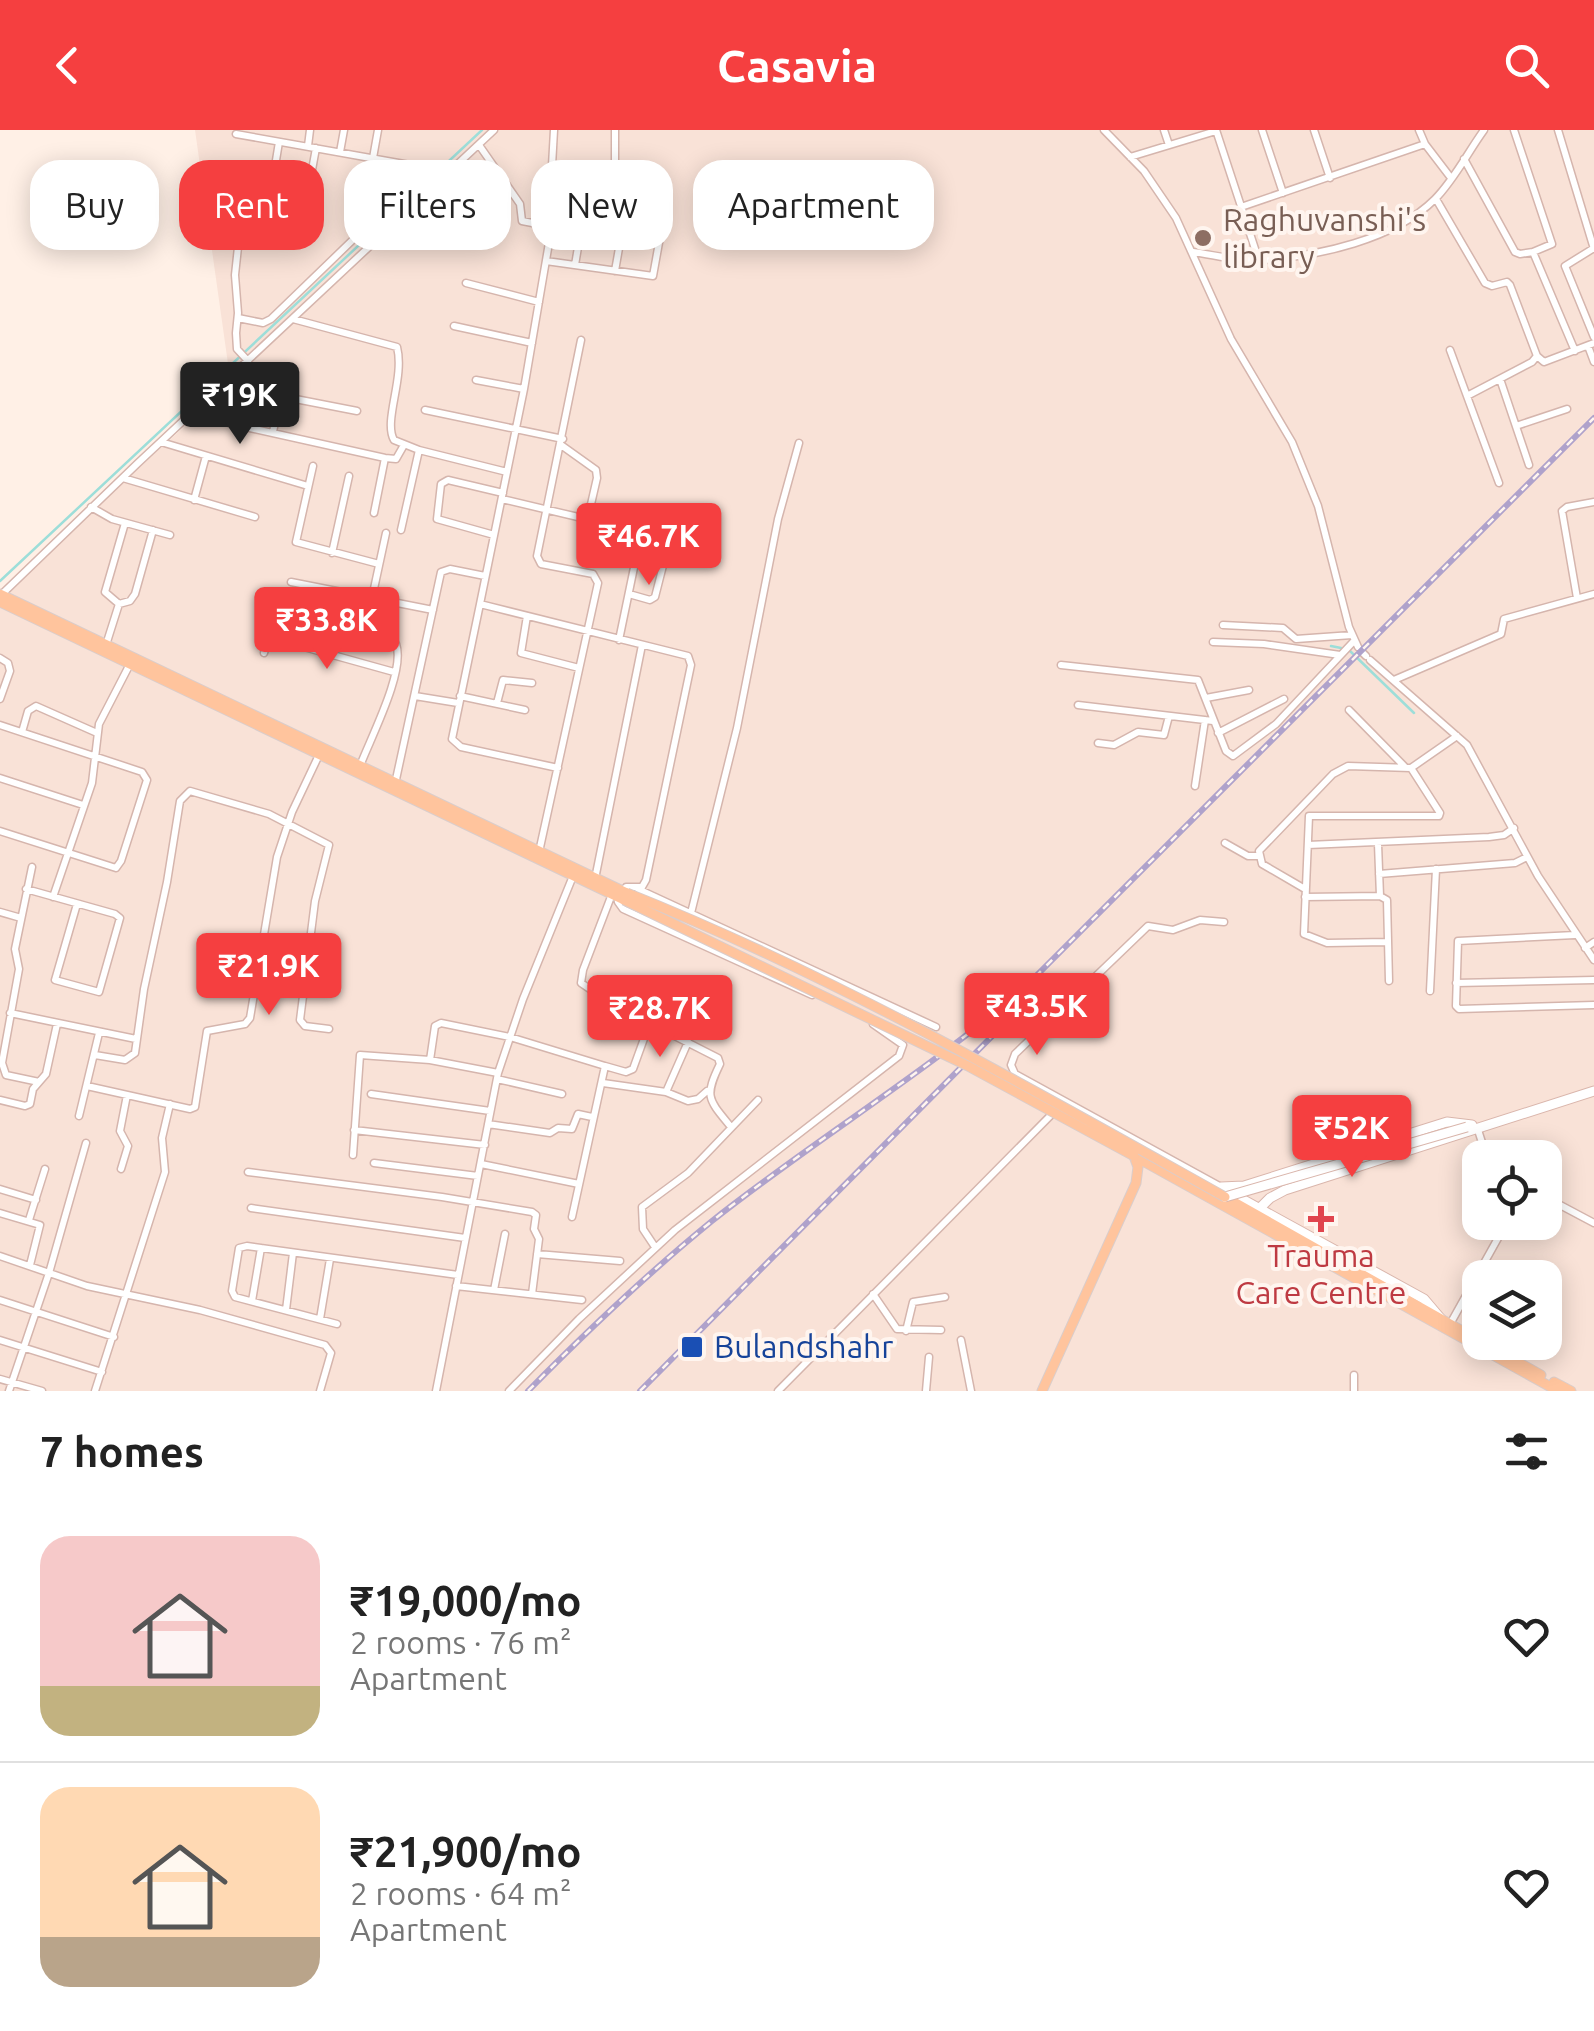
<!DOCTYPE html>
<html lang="en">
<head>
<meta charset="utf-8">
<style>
  :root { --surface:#fff; --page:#f2f2f2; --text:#222; --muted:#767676; --line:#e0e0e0; --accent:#f53f40 }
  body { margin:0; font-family:Ubuntu,sans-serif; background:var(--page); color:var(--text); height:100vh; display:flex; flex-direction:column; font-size:38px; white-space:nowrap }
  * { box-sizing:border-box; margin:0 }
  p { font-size:32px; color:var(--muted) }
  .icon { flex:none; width:55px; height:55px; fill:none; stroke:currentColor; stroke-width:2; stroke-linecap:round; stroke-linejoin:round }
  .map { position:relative; height:1261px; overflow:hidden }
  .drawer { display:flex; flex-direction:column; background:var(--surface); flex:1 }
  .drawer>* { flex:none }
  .hud { position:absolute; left:30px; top:30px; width:1000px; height:90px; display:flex; gap:20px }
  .tools { position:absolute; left:1462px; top:1010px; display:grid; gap:20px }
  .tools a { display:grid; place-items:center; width:100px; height:100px; border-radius:20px; background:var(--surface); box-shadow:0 5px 25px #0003; font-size:50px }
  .price { position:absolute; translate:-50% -85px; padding:0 22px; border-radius:10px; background:var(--accent); color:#fff; font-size:32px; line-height:65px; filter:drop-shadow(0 2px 5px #0008) }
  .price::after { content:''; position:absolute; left:50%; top:60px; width:30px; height:22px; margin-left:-15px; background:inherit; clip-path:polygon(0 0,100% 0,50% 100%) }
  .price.selected { background:#222; color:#fff }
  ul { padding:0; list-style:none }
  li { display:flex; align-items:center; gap:30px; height:250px; padding:0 40px }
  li+li { border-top:2px solid var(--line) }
  li span { display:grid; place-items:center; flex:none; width:280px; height:200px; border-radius:30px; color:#555 }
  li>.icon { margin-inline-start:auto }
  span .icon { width:120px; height:120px; fill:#fffc; stroke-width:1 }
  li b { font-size:42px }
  h2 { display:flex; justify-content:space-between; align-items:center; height:120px; padding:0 40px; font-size:42px }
  .tag { padding:0 35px; border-radius:30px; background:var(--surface); box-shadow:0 5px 25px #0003; font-size:35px; line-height:90px }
  .tag.selected { background:var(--accent); color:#fff }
  header { display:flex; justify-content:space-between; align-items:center; height:130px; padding:0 40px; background:var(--accent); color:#fff; font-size:45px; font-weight:700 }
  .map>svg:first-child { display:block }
  .residential { fill:#f9e2d7; fill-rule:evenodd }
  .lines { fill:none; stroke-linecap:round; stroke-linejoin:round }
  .stream { stroke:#9dded9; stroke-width:2.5 }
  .street-casing { stroke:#d5b5ad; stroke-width:9 }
  .secondary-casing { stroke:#dab6ac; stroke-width:11 }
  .primary-casing { stroke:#dacdcb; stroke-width:11 }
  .street { stroke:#fff; stroke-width:6 }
  .secondary { stroke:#fff; stroke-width:9 }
  .primary { stroke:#ffc49d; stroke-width:9 }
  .rail-casing { stroke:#afa2cb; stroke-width:6 }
  .rail { stroke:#fff5ef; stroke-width:2.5; stroke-dasharray:8; stroke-linecap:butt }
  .secondary-bridge-casing { stroke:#dab6ac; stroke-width:11; stroke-linecap:butt }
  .primary-bridge-casing { stroke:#dacdcb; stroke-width:11; stroke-linecap:butt }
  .secondary-bridge { stroke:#fff; stroke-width:9 }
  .primary-bridge { stroke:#ffc49d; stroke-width:9 }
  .education-dot { fill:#8d6e63; stroke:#fff5ef; stroke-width:4 }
  .health-dot { fill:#e0444e; stroke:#fff5ef; stroke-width:4 }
  .transit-dot { fill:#1a4fb4; stroke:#fff5ef; stroke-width:4 }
  .labels { text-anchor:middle; stroke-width:8; stroke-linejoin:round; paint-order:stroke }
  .education-label { font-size:32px; fill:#785e54; stroke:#fff5ef; text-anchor:start }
  .health-label { font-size:32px; fill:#be3a42; stroke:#fff5ef }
  .transit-label { font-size:32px; fill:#164399; stroke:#fff5ef; text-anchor:start }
</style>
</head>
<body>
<header><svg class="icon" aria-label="back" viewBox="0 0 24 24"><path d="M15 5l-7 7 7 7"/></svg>Casavia<svg class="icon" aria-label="search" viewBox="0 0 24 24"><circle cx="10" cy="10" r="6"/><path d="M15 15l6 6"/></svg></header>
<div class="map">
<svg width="1594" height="1261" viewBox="0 0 1594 1261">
  <rect width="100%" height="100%" fill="#fff0e6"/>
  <path class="residential" d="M195 0H1594V1261H0V462L231 255ZM1480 1028H1545V1092H1480ZM1480 1148H1545V1212H1480Z"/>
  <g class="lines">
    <path class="stream" d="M0 451 482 0
      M1331 516 1341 518
      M1350 521 1414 583"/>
    <defs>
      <path id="street" d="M615 0V35
        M1104 0 1144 41 1176 88 1231 209 1292 312 1318 376 1349 497 1358 517
        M1164 0 1169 15
        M1216 0 1259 131
        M1262 0 1283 63
        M1314 0 1330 48
        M1419 0 1425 14 1451 48
        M1514 0 1552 114 1533 122
        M1558 0 1594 119
        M236 4 421 37 432 42 440 52
        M479 15 520 74 522 91 548 96 551 101 524 259 480 474
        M308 16 310 0
        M340 22 344 0
        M1130 27 1216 1
        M373 28 378 0
        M1464 29 1515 122 1520 124 1533 122 1575 221
        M1436 69 1485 153 1492 156 1507 152 1510 155 1537 226 1532 232 1467 266
        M1241 77 1425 14
        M304 84 316 18
        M1594 118 1565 136 1594 207
        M1193 122C1215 125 1240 132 1262 130 1318 126 1394 110 1435 69 1454 50 1468 22 1484 0
        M546 131 653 146 667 68 664 64 551 54 554 0
        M575 135 588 58
        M615 141 629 61
        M466 153 539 172
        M238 188 263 193 271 189 426 39
        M293 189 397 217C405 248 383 291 394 310L419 320 507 342
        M454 196 532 213
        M1588 216 1594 232
        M1450 220 1499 353
        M1537 226 1544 232 1594 213
        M248 231 237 219 236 203 238 183 235 145 241 89 249 81 268 79 279 12
        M1500 249 1529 335
        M476 250 524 259
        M280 266 357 281
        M425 280 563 309
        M194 282 232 294 385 328 396 329 404 315
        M1516 296 1567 279
        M273 302 284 248
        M161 312 308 356
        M313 336 296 412 379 434
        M123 348 255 387
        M502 369 578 387 589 383 597 348 596 340 561 315
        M194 370 206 326
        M91 377 112 389 170 405
        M374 383 385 328
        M401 400 419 320
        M494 405 437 389 441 354 448 350 503 363
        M332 423 349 346
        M291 452 433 480
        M629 464 650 470 655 467 670 408
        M0 466 138 333 494 0
        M372 468 386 403
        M1577 468 1562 381 1567 377 1594 372
        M119 474 130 471 135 464 153 400
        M527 486 521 523 579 538
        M1223 495 1283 498 1296 509 1352 505
        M268 507 394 542
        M619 510 642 399
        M1213 512 1264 514 1340 525
        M106 515 119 474 105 462 125 393
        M264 523 274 488 279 484 396 514C406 541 370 609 360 636
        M1363 523 1366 526
        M0 528 8 533 10 541 0 569
        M1370 530 1467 615 1538 746 1594 830
        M1061 535 1198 550 1226 621 1233 626 1276 594 1354 511
        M1394 550 1501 504 1504 489 1594 464
        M415 566 458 573
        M460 566 525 580
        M1206 568 1249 560
        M497 573 503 550 532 553
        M1078 575 1213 591
        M1349 580 1405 637
        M0 595 142 642 147 650 121 731 116 738 0 701
        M22 602 28 581 36 576 97 603
        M1218 603 1284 569
        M1098 613 1114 615 1138 602 1164 605 1169 586
        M558 638 461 617 452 609 480 474 688 526 691 535 646 750 642 757H626L618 772 623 779 812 865
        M0 648 83 675
        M395 654 441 442 450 439 485 446
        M1195 656 1205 590
        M1225 713 1248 726H1259
        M1378 714 1380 766 1387 770 1389 851
        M1308 715 1489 707 1504 705 1514 698
        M539 722 598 453 593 444 541 434 537 426 581 210
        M32 737 15 819 19 839 2 933 6 945 39 952
        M1379 744 1515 733 1527 727
        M595 749 642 515
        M26 759 115 784 120 788 99 862 55 850 77 774
        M638 759 936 897
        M1305 759 1262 734 1259 721 1333 644 1348 636 1411 638 1457 606
        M612 764 583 840 581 853 612 874 718 928 720 934C704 967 708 969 731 997
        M53 767 92 653 99 594 130 534
        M1305 767 1380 766
        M0 782 21 788
        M691 783 737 598 778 389 799 313
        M1575 805 1458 811 1456 876 1459 879 1594 875
        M209 812 262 816
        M1387 812 1327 813 1304 804 1309 686H1439L1440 683 1411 638
        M1585 818 1594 812
        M257 849 304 854
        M1456 853 1594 850
        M1430 861 1436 739
        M10 883 136 909
        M95 925 125 930 135 923 144 859 167 752 180 671 190 661 269 684 329 715 315 771 300 890 305 896 329 899
        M430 930 435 896 441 893 510 907 605 936 572 1087
        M605 936 626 942 633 939 650 892
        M497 949 562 964
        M603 953 666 962 688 971 698 969 707 961
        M87 956 190 979 195 977 207 901 245 894 250 888 277 727 292 682 319 625
        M666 962 688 912
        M371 964 490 981
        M0 970 25 976 30 974 33 959 46 944 57 894
        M79 986 99 903
        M488 994 550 1003 558 998 572 999 578 984 592 987
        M354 1000 485 1015
        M1478 1000 1487 1028
        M353 1025 360 925 430 930 498 943
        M374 1033 478 1046
        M481 1034 579 1054
        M121 1039 128 1016 120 1001 127 965
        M248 1042 442 1067 532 1082 536 1085 534 1099 539 1109 532 1164
        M1221 1057 1015 944 1011 935 1015 924 1148 796 1173 800 1200 790 1224 792
        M0 1059 36 1070
        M1545 1067 1594 1093
        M251 1078 465 1108
        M0 1083 40 1095 30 1135
        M29 1090 45 1039
        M655 1117 643 1099 642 1077 688 1043 758 970
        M537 1124 620 1131
        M0 1126 87 1156 200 1180 325 1215 331 1223 320 1261
        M456 1156 582 1170
        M494 1160 505 1104
        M873 1164 897 1199 941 1200
        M0 1170 114 1207
        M252 1171 261 1118
        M286 1180 293 1123
        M320 1189 330 1129
        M337 1194 235 1167 232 1161 239 1118 247 1116 458 1145
        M1449 1196 1507 1092
        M906 1201 913 1172 945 1167
        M0 1210 102 1242
        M961 1210 971 1261
        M0 1249 42 1261
        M9 1261 49 1143 86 1013
        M95 1261 165 1042 162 1008 170 974
        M436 1261 498 943 523 869 573 746
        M509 1261 579 1189 675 1100 899 926 903 915 873 894
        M778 1261 1053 983
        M926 1261 929 1227
        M1354 1261V1245"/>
      <path id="secondary" d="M1221 1057 1244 1056 1447 992 1472 995
        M1231 1063 1424 1169 1441 1189
        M1260 1078 1270 1068 1285 1060 1594 961"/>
      <path id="primary" d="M0 464 627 763
        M0 472 624 770
        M1134 1026 1558 1261
        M1225 1067 1480 1211
        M1482 1212 1541 1245
        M1554 1252 1571 1261
        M1042 1261 1136 1053 1138 1037 1134 1026"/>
    </defs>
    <use href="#street" class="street-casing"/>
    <use href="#secondary" class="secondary-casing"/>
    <use href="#primary" class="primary-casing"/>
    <use href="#street" class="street"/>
    <use href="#secondary" class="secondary"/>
    <use href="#primary" class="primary"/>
    <defs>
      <path id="rail" d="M528 1261C587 1201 647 1144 712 1091 813 1011 924 944 1022 860L1594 288
        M640 1261 1020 878"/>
    </defs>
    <use href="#rail" class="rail-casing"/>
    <use href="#rail" class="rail"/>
    <defs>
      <path id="secondary-bridge" d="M1225 1067 1467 997"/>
      <path id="primary-bridge" d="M627 763C835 846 1030 958 1225 1067
        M624 770 968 936 1134 1026"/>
    </defs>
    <use href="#secondary-bridge" class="secondary-bridge-casing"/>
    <use href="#primary-bridge" class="primary-bridge-casing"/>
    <use href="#secondary-bridge" class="secondary-bridge"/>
    <use href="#primary-bridge" class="primary-bridge"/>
  </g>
  <circle class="education-dot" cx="1203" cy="108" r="10"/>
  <path class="health-dot" d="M1316 1074h10v10h10v10h-10v10h-10v-10h-10v-10h10z"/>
  <rect class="transit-dot" x="680" y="1205" width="24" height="24" rx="5"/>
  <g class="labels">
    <g class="education-label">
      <text x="1223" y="101">Raghuvanshi's<tspan x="1223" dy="37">library</tspan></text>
    </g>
    <g class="health-label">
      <text x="1321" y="1137">Trauma<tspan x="1321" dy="37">Care Centre</tspan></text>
    </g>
    <g class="transit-label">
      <text x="714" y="1228">Bulandshahr</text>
    </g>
  </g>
</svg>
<div class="tools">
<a><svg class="icon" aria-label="locate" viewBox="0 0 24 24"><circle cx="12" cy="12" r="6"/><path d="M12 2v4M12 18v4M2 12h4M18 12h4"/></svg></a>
<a><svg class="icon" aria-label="layers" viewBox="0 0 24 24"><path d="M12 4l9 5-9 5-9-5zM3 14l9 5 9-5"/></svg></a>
</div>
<b class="price selected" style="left:240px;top:317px">₹19K</b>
<b class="price" style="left:649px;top:458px">₹46.7K</b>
<b class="price" style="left:327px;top:542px">₹33.8K</b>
<b class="price" style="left:269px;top:888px">₹21.9K</b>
<b class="price" style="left:1037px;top:928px">₹43.5K</b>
<b class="price" style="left:660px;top:930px">₹28.7K</b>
<b class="price" style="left:1352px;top:1050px">₹52K</b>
<div class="hud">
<a class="tag">Buy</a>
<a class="tag selected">Rent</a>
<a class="tag">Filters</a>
<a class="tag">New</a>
<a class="tag">Apartment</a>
</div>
</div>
<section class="drawer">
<h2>7 homes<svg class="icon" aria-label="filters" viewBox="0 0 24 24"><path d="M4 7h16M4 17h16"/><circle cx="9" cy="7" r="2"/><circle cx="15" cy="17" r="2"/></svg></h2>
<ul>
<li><span style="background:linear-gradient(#f6c9c9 75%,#c2b280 0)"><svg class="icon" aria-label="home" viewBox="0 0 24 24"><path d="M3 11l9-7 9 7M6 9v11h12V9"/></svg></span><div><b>₹19,000/mo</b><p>2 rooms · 76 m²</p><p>Apartment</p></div><svg class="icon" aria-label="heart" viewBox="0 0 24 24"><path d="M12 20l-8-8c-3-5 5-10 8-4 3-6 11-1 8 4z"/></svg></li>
<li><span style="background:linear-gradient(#ffd9b3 75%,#b9a48a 0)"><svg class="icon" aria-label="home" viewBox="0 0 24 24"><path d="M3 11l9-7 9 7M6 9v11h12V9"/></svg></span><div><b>₹21,900/mo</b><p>2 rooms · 64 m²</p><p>Apartment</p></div><svg class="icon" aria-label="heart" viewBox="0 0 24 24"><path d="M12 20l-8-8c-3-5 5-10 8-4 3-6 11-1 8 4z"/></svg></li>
</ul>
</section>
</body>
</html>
